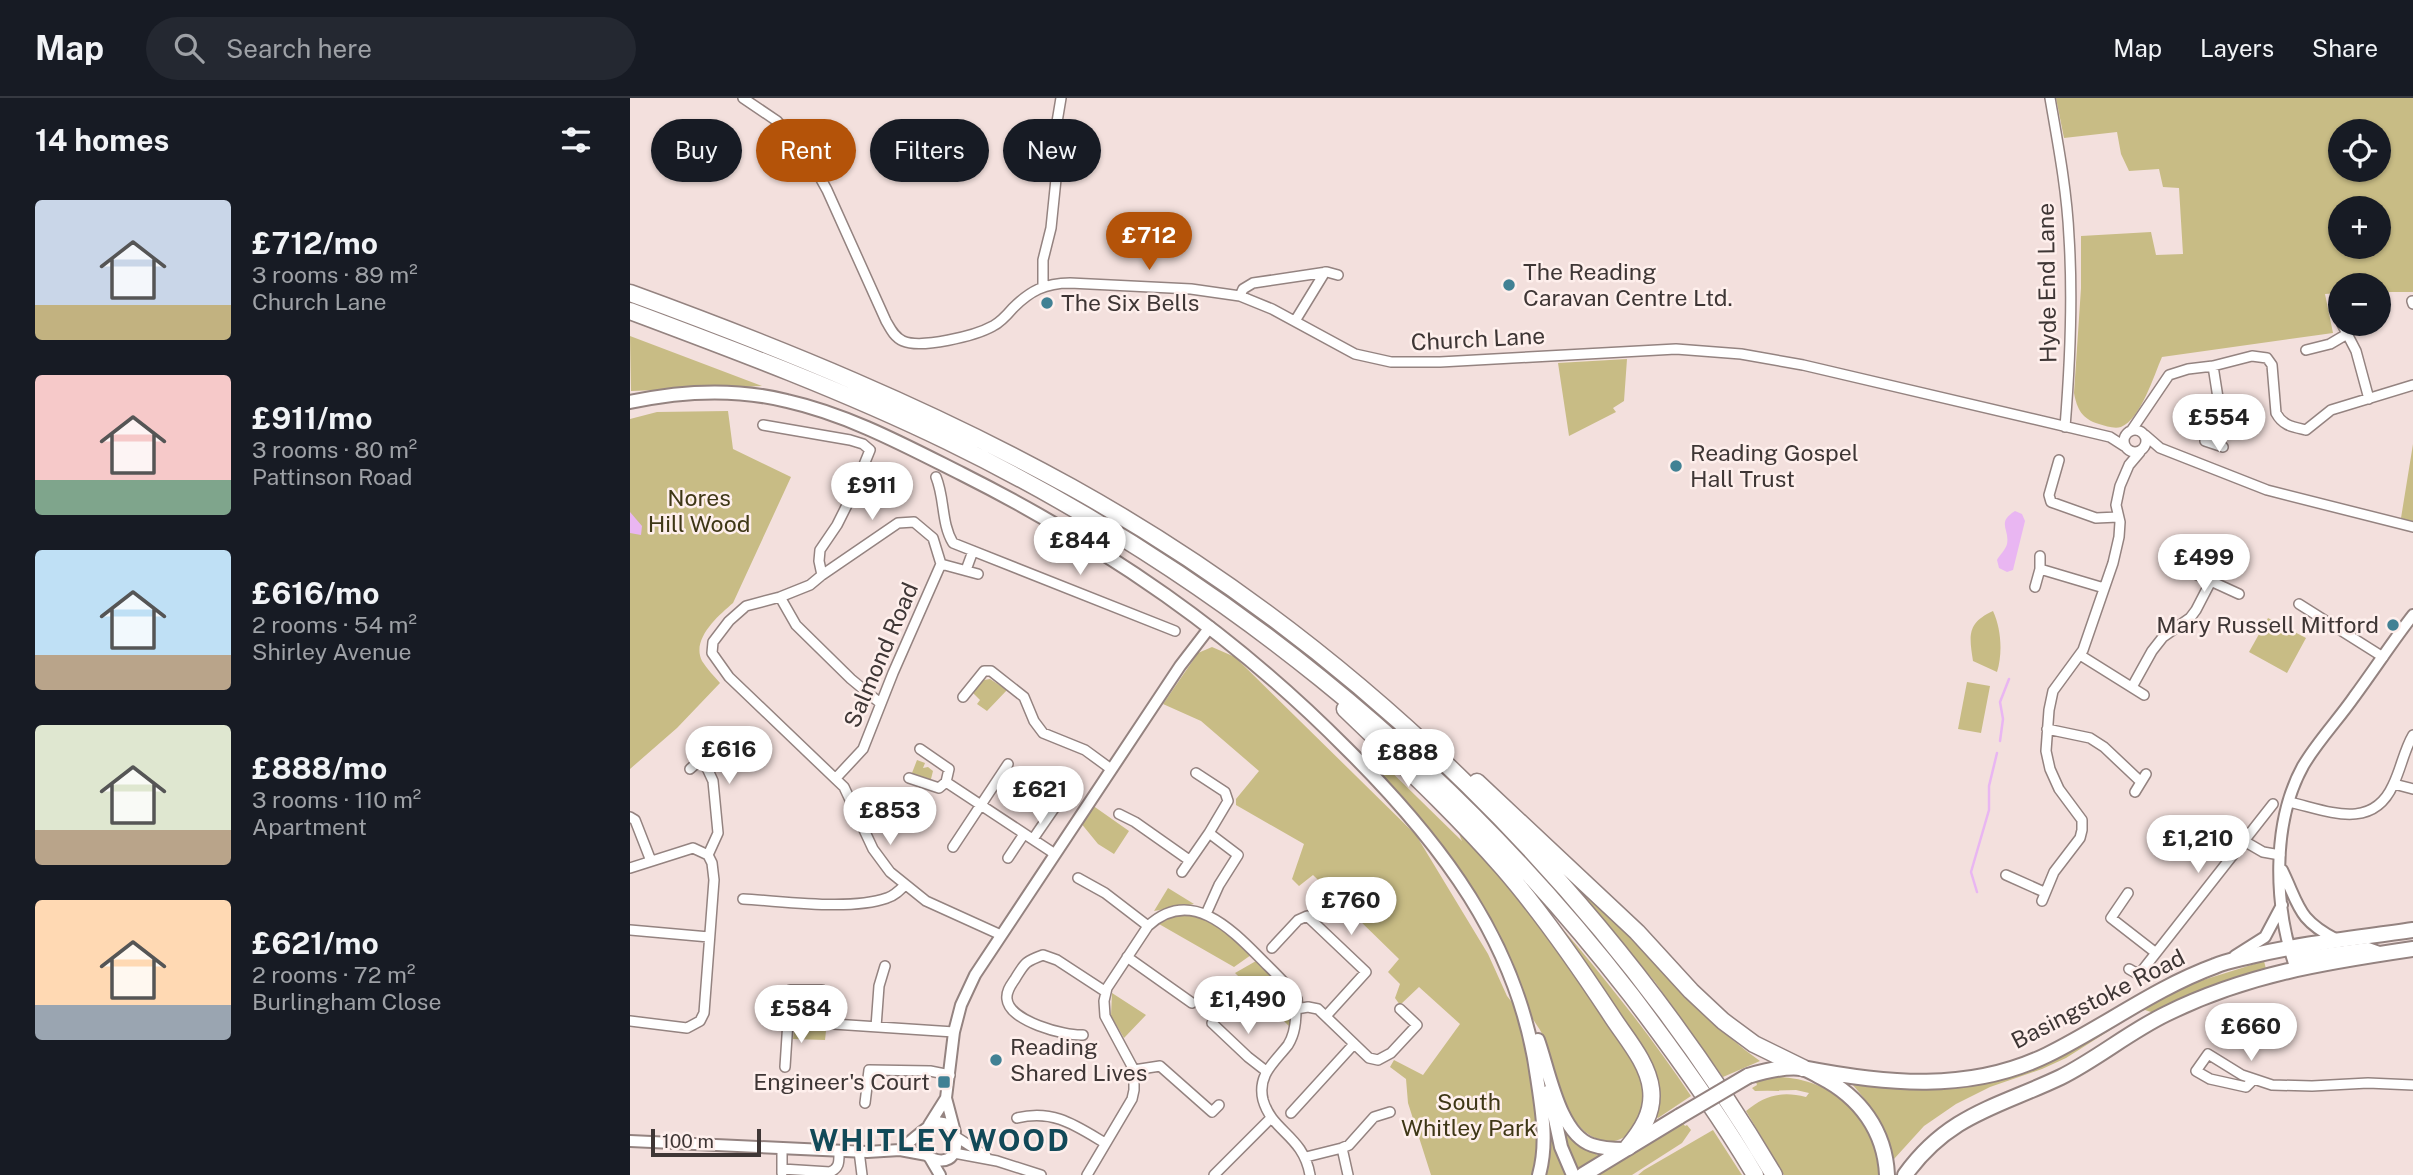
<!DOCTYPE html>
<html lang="en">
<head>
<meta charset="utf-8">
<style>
  :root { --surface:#171b24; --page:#242831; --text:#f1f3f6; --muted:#9ea1a6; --line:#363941; --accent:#b45309 }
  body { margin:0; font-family:"Public Sans",sans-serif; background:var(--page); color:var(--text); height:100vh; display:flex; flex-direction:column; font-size:26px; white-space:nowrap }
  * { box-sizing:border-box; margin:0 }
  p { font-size:23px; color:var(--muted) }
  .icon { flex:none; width:38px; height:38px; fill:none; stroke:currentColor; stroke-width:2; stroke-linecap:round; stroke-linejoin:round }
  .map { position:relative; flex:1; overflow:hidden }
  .panel { display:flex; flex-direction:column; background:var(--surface); width:630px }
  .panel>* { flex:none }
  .banner { position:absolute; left:21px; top:21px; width:665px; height:63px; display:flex; gap:14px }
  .buttons { position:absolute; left:1698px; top:21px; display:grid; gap:14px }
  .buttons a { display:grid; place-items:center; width:63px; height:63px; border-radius:50%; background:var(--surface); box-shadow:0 2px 5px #0004; font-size:35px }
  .scale { position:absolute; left:21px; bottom:18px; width:110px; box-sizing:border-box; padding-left:7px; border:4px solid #3e3635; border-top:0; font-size:19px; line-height:24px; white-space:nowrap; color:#3e3635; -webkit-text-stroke:5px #feefec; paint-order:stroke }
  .price { position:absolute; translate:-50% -60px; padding:0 16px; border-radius:24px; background:#fff; color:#222; font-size:23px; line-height:46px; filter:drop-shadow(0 2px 4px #0008) }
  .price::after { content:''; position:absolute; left:50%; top:42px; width:21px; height:16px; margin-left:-10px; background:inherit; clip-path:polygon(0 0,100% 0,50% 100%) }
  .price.selected { background:var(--accent); color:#fff }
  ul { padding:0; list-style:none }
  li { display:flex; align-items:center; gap:21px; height:175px; padding:0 35px }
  li span { display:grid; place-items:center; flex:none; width:196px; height:140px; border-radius:7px; color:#555 }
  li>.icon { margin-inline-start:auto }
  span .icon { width:84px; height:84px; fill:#fffc; stroke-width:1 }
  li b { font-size:30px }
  h2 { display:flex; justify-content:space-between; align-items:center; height:84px; padding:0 35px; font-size:30px }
  .chip { padding:0 24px; border-radius:32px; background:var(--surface); box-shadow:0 2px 5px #0004; font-size:24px; line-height:63px }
  .chip.selected { background:var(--accent); color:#fff }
  header { display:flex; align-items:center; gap:42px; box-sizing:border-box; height:98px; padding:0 35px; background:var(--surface); border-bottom:2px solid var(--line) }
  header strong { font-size:33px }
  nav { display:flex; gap:38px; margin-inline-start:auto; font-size:24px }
  .search { width:490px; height:63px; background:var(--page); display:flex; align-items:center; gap:18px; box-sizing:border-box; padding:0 24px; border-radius:38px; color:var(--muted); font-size:26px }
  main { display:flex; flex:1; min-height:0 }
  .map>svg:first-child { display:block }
  .green { fill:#c8bc85; fill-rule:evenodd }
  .water { fill:#e9b6f2 }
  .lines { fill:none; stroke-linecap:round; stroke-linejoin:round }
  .stream { stroke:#e9b6f2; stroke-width:2.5 }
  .minor-casing { stroke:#948380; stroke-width:12 }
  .tertiary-casing { stroke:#948380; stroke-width:14 }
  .secondary-casing { stroke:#948380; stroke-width:16 }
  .trunk-casing { stroke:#948380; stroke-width:18 }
  .motorway-casing { stroke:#948380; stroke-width:19 }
  .minor { stroke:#fff; stroke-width:9 }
  .tertiary { stroke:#fff; stroke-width:10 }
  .secondary { stroke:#fff; stroke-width:12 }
  .trunk { stroke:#fff; stroke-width:14 }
  .motorway { stroke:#fff; stroke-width:16 }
  .trunk-bridge-casing { stroke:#948380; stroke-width:18; stroke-linecap:butt }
  .trunk-bridge { stroke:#fff; stroke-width:14 }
  .poi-dot { fill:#418194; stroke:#feefec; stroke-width:2.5 }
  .labels { text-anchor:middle; stroke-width:5; stroke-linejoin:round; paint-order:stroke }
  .poi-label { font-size:23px; fill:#3e3635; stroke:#feefec; text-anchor:start }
  .street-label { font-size:23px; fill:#3e3635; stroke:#feefec }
  .park-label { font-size:23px; fill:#3e3716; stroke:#feefec }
  .district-label { font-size:30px; font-weight:bold; letter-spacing:2px; fill:#124958; stroke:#feefec }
</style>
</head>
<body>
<header>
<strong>Map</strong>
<div class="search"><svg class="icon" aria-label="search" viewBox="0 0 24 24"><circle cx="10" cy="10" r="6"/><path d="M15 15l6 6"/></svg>Search here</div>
<nav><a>Map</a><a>Layers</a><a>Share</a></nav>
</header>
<main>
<section class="panel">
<h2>14 homes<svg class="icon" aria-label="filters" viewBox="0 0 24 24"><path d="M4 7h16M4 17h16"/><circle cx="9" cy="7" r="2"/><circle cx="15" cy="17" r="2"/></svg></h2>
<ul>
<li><span style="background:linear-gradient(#c9d6e8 75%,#c2b280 0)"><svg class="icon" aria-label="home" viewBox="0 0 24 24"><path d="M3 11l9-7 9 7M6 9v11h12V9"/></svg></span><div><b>£712/mo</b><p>3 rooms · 89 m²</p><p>Church Lane</p></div></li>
<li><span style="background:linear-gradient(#f6c9c9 75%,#7fa58c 0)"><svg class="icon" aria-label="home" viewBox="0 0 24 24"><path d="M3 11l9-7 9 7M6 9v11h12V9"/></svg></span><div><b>£911/mo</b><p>3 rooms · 80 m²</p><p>Pattinson Road</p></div></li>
<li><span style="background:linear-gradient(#bfe0f5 75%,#b9a48a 0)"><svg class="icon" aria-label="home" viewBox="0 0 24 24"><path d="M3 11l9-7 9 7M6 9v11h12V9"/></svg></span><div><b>£616/mo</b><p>2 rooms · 54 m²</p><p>Shirley Avenue</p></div></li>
<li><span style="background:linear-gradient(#dfe7d0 75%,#b9a48a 0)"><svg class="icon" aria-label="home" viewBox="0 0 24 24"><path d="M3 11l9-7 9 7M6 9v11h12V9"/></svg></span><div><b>£888/mo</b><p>3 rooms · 110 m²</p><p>Apartment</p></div></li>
<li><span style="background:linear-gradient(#ffd9b3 75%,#9aa5b1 0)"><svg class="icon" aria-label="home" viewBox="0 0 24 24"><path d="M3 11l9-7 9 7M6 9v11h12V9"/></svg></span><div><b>£621/mo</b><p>2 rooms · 72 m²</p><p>Burlingham Close</p></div></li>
</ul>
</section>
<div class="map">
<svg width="1783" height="1077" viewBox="0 0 1783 1077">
  <rect width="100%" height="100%" fill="#f3e0dd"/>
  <path class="green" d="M1426 0H1783V194H1748V187H1710V195L1695 196 1703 235 1532 259C1524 277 1511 321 1491 329 1484 331 1476 328 1469 326 1452 321 1447 311 1444 295L1451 190V138L1521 134 1526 157 1553 156 1549 90 1533 89 1529 71 1499 73 1491 56 1487 34 1434 40ZM1710 33H1748V72H1710ZM1710 110H1748V149H1710Z
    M0 238 132 288 1 293Z
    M997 261 994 303 983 310 986 314 939 338 928 265Z
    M98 313 103 351 161 379 103 505C88 518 61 541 72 563 77 571 84 578 90 585L47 630 0 671V321L27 314Z
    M1783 346V424L1771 420Z
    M1363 513C1371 530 1373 555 1367 574L1343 563C1339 537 1337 525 1363 513Z
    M1638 520 1676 540 1657 575 1619 554Z
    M582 549 605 559 786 737 858 856 877 898 889 913 910 1026 907 1077H801L778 1005 776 981 760 969 764 962 793 977 830 926 789 889 770 907 765 900 770 886 758 874 769 861 683 777 669 788 662 781 674 746 606 707V701L629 673 571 623 533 606 568 555Z
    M360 581 377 592 357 613 347 606 350 602 342 594 354 582Z
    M1337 584 1360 588 1351 635 1328 631Z
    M742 655 832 743 825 726C889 796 951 871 998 953 1003 963 1014 975 1015 986 1018 1005 1014 1014 1003 1030 997 1041 983 1046 971 1042 932 1031 929 973 914 940 911 932 905 925 901 918 885 886 878 850 860 820 826 762 780 712 736 662Z
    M287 662 295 665 293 670 298 669 303 673 301 681 297 682 282 675Z
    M462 707 499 733 484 756 468 746 450 724Z
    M919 758C942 780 965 802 988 826 1034 874 1075 924 1130 963L1093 979 1025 884Z
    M885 776C948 847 1008 919 1061 998L1028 1020 1026 1019 1028 998Z
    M538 790 564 806 524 813Z
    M548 816 574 819 593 832 621 857 604 869 529 826Z
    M626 863C650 887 664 892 660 929L605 875Z
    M1634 863 1636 871 1586 886 1524 915 1515 912 1507 915 1436 960 1412 971 1360 989 1326 1006 1294 1028 1264 1061C1255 1032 1243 1009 1222 986L1272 991 1331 988 1570 883Z
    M482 895 516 917 494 940 481 918Z
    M166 898 192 900 191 920 165 919Z
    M164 931 196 933 195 942 163 941Z
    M1147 979C1203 980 1246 1020 1249 1077H1154L1116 1013C1135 997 1152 993 1176 999L1179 995 1166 992 1125 993 1122 990 1127 987 1126 984Z
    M915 1004 938 1077H914Z
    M1053 1025 1055 1028 1057 1027 1061 1032 1052 1045 1002 1077H969Z
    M1083 1032 1112 1077H1008L1014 1072Z
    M932 1033 949 1048 970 1058 947 1071Z"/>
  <path class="water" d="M1385 413 1392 416 1395 423 1383 472 1377 474 1369 470 1367 462C1369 458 1376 451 1377 446 1380 431 1366 425 1385 413Z
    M0 414 12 428 11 437 0 435Z
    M1618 921H1626L1635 939 1631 944 1614 936 1599 941 1594 938 1592 931 1603 924Z"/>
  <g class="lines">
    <path class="stream" d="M1370 643 1373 621 1370 604 1379 581
      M1347 794 1341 774 1359 712V688L1367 655"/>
    <defs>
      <path id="minor" d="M113 0 147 23 181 63 197 92 256 223C260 230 264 239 273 243 291 251 345 238 363 228 371 224 377 217 383 210 400 193 415 185 440 185L561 191 610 198 642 211 725 256 761 264H810L1046 251 1111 256 1173 267 1480 339 1494 348
        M1420 0C1428 46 1437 93 1439 139 1443 202 1440 267 1435 329
        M413 188V162L421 130 426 81V30L431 0
        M610 198 613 191 623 185 697 174 708 177
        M1782 203 1783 206
        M665 223 695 174
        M1712 226 1726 253 1739 301
        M1676 252 1700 246 1717 236
        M1583 268 1591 319 1586 346
        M133 327 220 342 233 346 240 352 220 401 207 427 190 452 189 463 192 477
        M1494 343a11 11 0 1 1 22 0a11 11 0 1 1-22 0Z
        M1501 333 1539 277 1558 271 1583 268 1622 258 1637 260 1642 267 1646 315C1653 328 1663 329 1676 332L1701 312 1783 287
        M1515 337 1530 350 1637 392 1783 429
        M1575 343 1593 349
        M1429 362 1419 397 1421 404 1466 420 1488 419
        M306 379C315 401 311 425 323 445L545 533
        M311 466 303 440 284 424 268 425 192 477 180 487 150 499 116 508 99 523 83 544 82 555 99 579 214 689 243 751 260 774 296 803 371 837
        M311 466 348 476
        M1540 468 1550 469 1559 448
        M1550 469 1609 496
        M1410 471 1474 490
        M336 472 343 453
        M1405 489 1410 471V458
        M150 499 166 527 221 581 250 605
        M1669 506 1753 559
        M1450 557 1514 597
        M1502 589 1522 553 1533 539 1560 520 1566 512 1581 483
        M333 599 354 573H361L394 599 404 623 413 635 455 652 481 671
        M1417 631 1460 640 1474 649 1511 684
        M290 651 319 671 316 684 425 756
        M566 675 595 694 598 703 579 735
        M206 680 233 651 263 575 311 466
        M279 680 309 690 316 684
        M1764 686 1783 691
        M1505 694 1516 676
        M1659 704C1696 712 1742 734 1763 687 1771 671 1774 652 1783 637
        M489 716 505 724 559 762
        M0 719 5 722 21 763
        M403 741 425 709
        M1614 743 1633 754 1650 757
        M323 749 378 666
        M378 760 394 736
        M0 770 63 750 78 757
        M552 774 579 735 608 757 589 787 576 816
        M1376 777 1414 794
        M448 780 475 795 518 828
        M1498 795 1481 820 1526 855
        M113 801C153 803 220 813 257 800 264 798 269 793 275 787
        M1412 803 1424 774 1450 740 1452 732V722L1429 691 1420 671 1416 653 1419 612 1423 593 1453 552 1483 465 1489 439 1490 424 1486 407 1490 388 1499 367 1510 354
        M0 832 79 839
        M642 850 668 822 677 818 736 874 696 918
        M497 859 562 905
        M1499 871 1506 875 1511 874 1643 706
        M666 911 678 909 688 911 739 960 748 962 761 955 787 927 770 911
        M0 923 57 930 70 923 74 915 84 782 82 765 78 757 88 735 83 683 77 670 69 663 60 671
        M158 923 324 934
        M582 925 618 959 636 973
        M246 929 249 888 255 868
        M453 937C434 938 379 923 377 901 376 893 381 887 385 881 395 865 394 864 413 857L427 862 476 894
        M155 969 160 892H192L199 901 197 926
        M504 972 530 968 582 1014 589 1007
        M1623 982 1616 989 1580 981 1566 973 1578 956 1612 977 1642 987 1682 988 1738 985 1783 987
        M235 1005 239 972 300 973 320 977
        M661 1015 724 946
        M387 1020C423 1011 445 1027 475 1045
        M328 1040 356 1058
        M229 1053 232 1077
        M324 1055 367 1063 411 1077
        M676 1059 712 1050
        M152 1071 200 1074C210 1070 209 1063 209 1053
        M152 1075V1051
        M457 1077 502 1001 504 992V972L475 918 474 903 477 890 518 828C562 787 604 834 635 865 642 872 664 893 667 901 668 904 666 908 666 911 666 924 665 936 658 947 644 965 627 977 633 1002 642 1034 673 1037 680 1077
        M584 1077 641 1020
        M718 1077 712 1050 719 1047 744 1019 760 1014"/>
      <path id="tertiary" d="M1652 772C1670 809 1667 821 1707 842
        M1660 852 1670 859 1738 850 1752 855
        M1605 858 1635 839 1652 807
        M1666 871C1644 810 1641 726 1673 668 1687 644 1708 622 1724 599 1744 572 1762 544 1783 517
        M299 1027 316 1000
        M325 1034 316 1000 324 934 331 907 345 877 550 568 580 529
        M0 1043 237 1054 270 1052 297 1057
        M270 1052C280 1044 290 1034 300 1028 328 1010 338 1068 307 1062 291 1059 290 1044 295 1032
        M300 1060 310 1077"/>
      <path id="secondary" d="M0 304C51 293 105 290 157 303 219 317 276 348 332 376 477 449 602 535 716 650 810 743 889 845 907 979 912 1012 918 1045 909 1077
        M908 942C919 972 929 1036 962 1047 973 1051 984 1051 995 1051
        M919 993 931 1049 943 1077"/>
      <path id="trunk" d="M1173 970C1255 986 1339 995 1417 957 1474 929 1525 890 1585 868 1596 863 1609 861 1621 858 1674 845 1729 840 1783 832
        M1118 978C1134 973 1155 968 1172 970 1178 971 1185 976 1191 979 1230 999 1255 1033 1257 1077
        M953 1077 1050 1018
        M1275 1077C1319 1016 1368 1009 1431 979 1467 961 1499 934 1536 916 1617 876 1695 864 1783 851"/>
      <path id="motorway" d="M0 195C151 250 300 311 441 389 729 549 976 794 1144 1077
        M0 213C107 253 214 293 317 343 584 473 819 662 1001 897 1045 955 1088 1014 1125 1077
        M715 611C769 663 824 714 873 770 913 816 948 867 981 917 995 939 1018 964 1021 991 1024 1014 1012 1032 998 1049
        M847 684 1007 834 1061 893 1093 923 1124 946 1173 970"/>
    </defs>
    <use href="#minor" class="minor-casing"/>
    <use href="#tertiary" class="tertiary-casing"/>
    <use href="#secondary" class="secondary-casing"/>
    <use href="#trunk" class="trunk-casing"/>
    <use href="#motorway" class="motorway-casing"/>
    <use href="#minor" class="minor"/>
    <use href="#tertiary" class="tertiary"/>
    <use href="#secondary" class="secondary"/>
    <use href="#trunk" class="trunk"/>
    <use href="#motorway" class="motorway"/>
    <defs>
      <path id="trunk-bridge" d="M1050 1018 1118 978"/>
    </defs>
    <use href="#trunk-bridge" class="trunk-bridge-casing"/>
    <use href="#trunk-bridge" class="trunk-bridge"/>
  </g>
  <g class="poi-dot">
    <circle cx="879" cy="187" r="7"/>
    <circle cx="417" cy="205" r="7"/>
    <circle cx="1046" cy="368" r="7"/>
    <circle cx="1763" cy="527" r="7"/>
    <circle cx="366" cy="962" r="7"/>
    <rect x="307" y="977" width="14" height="14" rx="3.5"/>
  </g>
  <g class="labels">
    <g class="poi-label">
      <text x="893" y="182">The Reading<tspan x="893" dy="26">Caravan Centre Ltd.</tspan></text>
      <text x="431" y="213">The Six Bells</text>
      <text x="1060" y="363">Reading Gospel<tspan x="1060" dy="26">Hall Trust</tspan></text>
      <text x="1749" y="535" text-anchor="end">Mary Russell Mitford</text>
      <text x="380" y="957">Reading<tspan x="380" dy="26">Shared Lives</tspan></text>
      <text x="300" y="992" text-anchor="end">Engineer's Court</text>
    </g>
    <g class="street-label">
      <text transform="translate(1417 185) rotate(-91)" y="8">Hyde End Lane</text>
      <text transform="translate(848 241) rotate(-3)" y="8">Church Lane</text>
      <text transform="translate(251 557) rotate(-67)" y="8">Salmond Road</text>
      <text transform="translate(1468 901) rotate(-27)" y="8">Basingstoke Road</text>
    </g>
    <g class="park-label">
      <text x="69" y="408">Nores<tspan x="69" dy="26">Hill Wood</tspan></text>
      <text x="839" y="1012">South<tspan x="839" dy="26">Whitley Park</tspan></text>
    </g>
    <g class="district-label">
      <text x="310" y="1053">WHITLEY WOOD</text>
    </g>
  </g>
</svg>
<div class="buttons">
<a><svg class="icon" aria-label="locate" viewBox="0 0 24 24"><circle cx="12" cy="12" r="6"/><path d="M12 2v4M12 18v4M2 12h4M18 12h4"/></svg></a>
<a>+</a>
<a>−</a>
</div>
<div class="scale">100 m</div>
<b class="price selected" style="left:519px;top:174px">£712</b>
<b class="price" style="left:1589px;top:356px">£554</b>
<b class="price" style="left:242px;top:424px">£911</b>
<b class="price" style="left:450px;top:479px">£844</b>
<b class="price" style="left:1574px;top:496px">£499</b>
<b class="price" style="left:99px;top:688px">£616</b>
<b class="price" style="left:778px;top:691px">£888</b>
<b class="price" style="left:410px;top:728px">£621</b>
<b class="price" style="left:260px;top:749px">£853</b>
<b class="price" style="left:1568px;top:777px">£1,210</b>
<b class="price" style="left:721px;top:839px">£760</b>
<b class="price" style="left:618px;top:938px">£1,490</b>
<b class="price" style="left:171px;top:947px">£584</b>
<b class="price" style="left:1621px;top:965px">£660</b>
<div class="banner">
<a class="chip">Buy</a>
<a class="chip selected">Rent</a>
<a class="chip">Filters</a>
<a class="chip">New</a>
</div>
</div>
</main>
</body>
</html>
